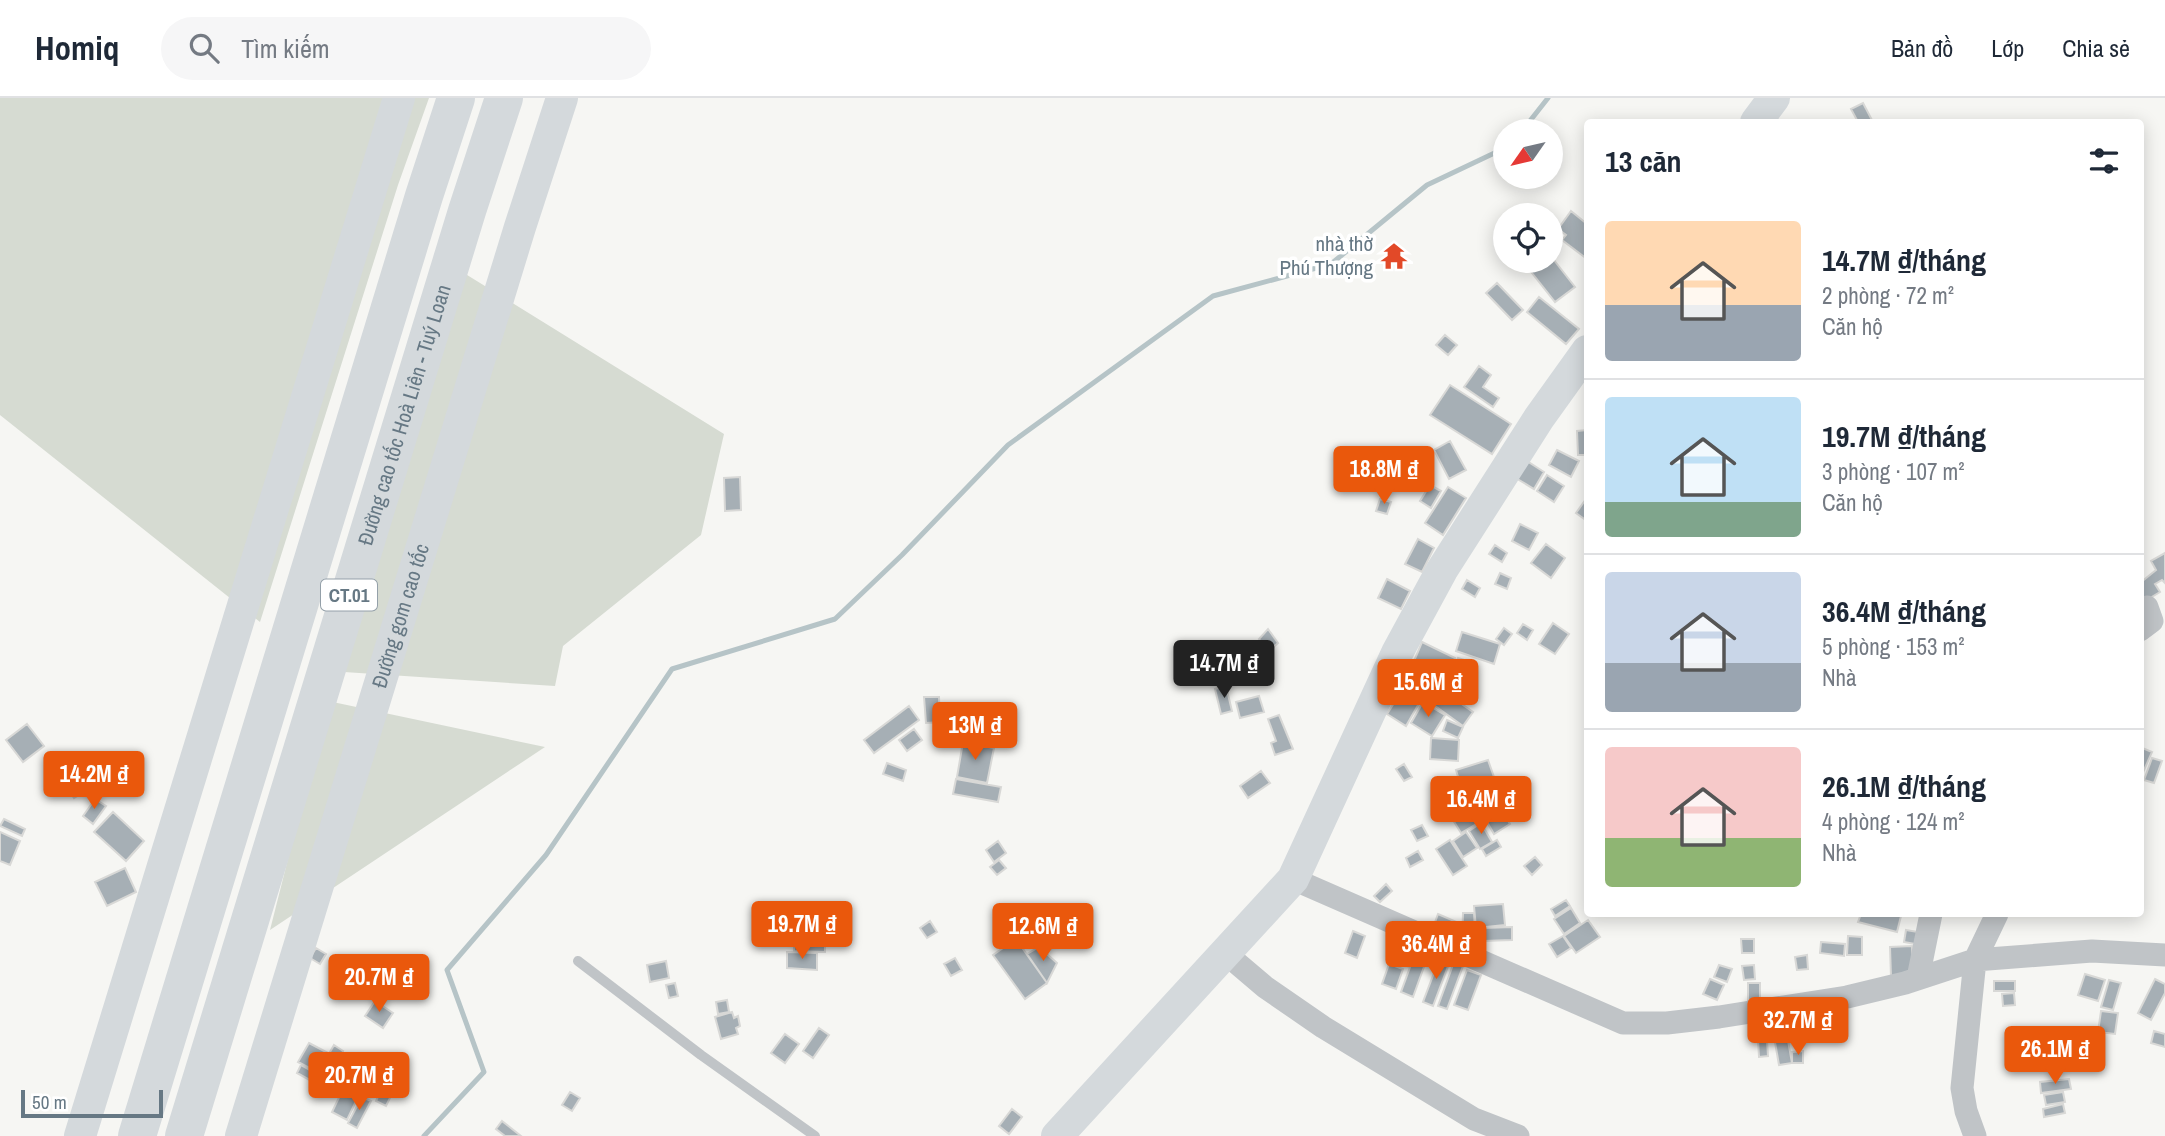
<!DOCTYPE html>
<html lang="vi">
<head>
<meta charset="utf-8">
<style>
  :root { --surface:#fff; --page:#f6f6f7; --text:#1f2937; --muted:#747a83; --line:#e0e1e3; --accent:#ea580c }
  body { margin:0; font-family:"Archivo Narrow",sans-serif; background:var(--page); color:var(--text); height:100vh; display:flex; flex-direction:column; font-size:26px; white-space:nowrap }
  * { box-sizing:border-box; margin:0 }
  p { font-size:23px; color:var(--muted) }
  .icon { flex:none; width:38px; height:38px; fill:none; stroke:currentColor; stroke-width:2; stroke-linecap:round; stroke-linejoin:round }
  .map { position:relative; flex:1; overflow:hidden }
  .side { position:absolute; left:1584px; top:21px; width:560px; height:798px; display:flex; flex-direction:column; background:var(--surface); border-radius:7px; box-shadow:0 4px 18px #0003 }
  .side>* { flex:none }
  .needle { width:46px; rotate:236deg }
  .tools { position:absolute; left:1493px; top:21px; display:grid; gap:14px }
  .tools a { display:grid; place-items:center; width:70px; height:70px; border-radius:50%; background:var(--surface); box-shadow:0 4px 18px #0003; font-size:35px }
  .scale { position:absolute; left:21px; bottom:18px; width:142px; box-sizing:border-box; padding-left:7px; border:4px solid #667884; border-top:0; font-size:19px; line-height:24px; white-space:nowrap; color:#667884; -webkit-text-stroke:5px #fff; paint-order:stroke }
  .price { position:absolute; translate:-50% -60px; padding:0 16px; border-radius:7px; background:var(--accent); color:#fff; font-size:23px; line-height:46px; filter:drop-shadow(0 2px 4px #0008) }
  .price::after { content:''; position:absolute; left:50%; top:42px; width:21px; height:16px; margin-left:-10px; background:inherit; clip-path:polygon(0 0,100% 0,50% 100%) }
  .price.current { background:#222; color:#fff }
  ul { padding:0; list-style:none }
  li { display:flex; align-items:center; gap:21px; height:175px; padding:0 21px }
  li+li { border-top:2px solid var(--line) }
  li span { display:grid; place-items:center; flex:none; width:196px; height:140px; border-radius:7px; color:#555 }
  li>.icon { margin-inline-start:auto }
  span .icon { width:84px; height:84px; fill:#fffc; stroke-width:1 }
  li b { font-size:30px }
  h2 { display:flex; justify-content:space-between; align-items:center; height:84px; padding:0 21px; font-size:30px }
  header { display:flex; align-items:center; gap:42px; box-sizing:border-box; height:98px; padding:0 35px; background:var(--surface); border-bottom:2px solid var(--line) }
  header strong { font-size:33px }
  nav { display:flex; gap:38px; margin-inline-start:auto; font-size:24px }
  .search { width:490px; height:63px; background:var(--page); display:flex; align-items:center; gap:18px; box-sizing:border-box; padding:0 24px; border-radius:38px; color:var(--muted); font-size:26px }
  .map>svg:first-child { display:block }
  .green { fill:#d6dbd2 }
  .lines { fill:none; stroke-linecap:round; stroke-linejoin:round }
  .stream { stroke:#b6c4c7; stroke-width:5 }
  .building { fill:#a6afb5; stroke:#d8d8d6; stroke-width:2 }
  .lane { stroke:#c0c4c7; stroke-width:10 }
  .street { stroke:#c0c4c7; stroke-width:23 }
  .secondary { stroke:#d4d9dc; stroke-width:32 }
  .highway { stroke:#d4d9dc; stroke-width:38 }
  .labels { text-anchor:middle; stroke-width:7; stroke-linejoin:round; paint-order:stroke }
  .shield { fill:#fff; stroke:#94a0a9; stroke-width:2 }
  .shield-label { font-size:19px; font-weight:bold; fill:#667884 }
  .poi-label { font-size:21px; fill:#667884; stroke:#fff; text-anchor:end }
  .street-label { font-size:21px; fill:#667884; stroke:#fff }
</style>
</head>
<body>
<header>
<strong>Homiq</strong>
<div class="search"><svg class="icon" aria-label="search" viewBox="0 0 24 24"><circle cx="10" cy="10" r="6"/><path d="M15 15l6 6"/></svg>Tìm kiếm</div>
<nav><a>Bản đồ</a><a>Lớp</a><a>Chia sẻ</a></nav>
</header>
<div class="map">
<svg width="2165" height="1038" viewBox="0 0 2165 1038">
  <rect width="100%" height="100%" fill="#f6f6f3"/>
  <path class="green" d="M0 0H429L398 87 260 524 0 317Z
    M459 172 724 336 701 437 563 548 555 588 329 573Z
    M328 603 545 649 270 832Z"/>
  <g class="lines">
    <path class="stream" d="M1522 33 1548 0
      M424 1038 484 974 447 872 546 757 672 571 835 521 902 457 1008 347 1213 198 1331 166 1427 87 1505 50"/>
  </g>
  <path class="building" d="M1863 5 1873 24H1858L1851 11Z
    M1571 113 1587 126V161L1562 142 1566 137 1558 131Z
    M1550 157 1575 189 1555 204 1528 170 1537 163H1550Z
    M1497 185 1523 212 1512 222 1486 195Z
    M1539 199 1579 231 1566 246 1527 214Z
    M1445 237 1457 247 1448 257 1436 247Z
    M1479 268 1491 277 1483 289 1499 300 1493 309 1464 289Z
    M1450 287 1511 326 1492 356 1430 317Z
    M1587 332V357H1578L1577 333Z
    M1450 343 1466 372 1449 381 1434 352Z
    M1557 352 1579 363 1571 379 1549 367Z
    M1524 361 1544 374 1534 391 1514 379Z
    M1547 377 1564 388 1554 404 1537 393Z
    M740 379 741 412 725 413 724 380Z
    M1430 387 1441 393 1431 410 1420 403Z
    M1448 389 1466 400 1443 437 1425 425Z
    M1380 401 1391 404 1387 416 1376 413Z
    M1586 401 1587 402V423L1576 415Z
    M1520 426 1538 435 1529 452 1512 443Z
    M1418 441 1434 450 1422 474 1405 466Z
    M1546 446 1565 460 1551 480 1531 465Z
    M1495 447 1507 455 1502 464 1489 456Z
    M2165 455V485L2162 482 2155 486 2160 494 2145 503 2140 496V485L2156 472 2151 463Z
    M1500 475 1511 480 1507 491 1495 486Z
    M1387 481 1410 493 1401 511 1378 500Z
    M1467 482 1480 490 1475 499 1462 491Z
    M1553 525 1569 536 1555 556 1539 546Z
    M1523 526 1533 532 1527 542 1517 535Z
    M1504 530 1512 536 1504 547 1496 541Z
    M1268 531 1278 545 1271 551 1266 544 1263 546 1259 541Z
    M1462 534 1500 546 1494 566 1456 553Z
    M1422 544 1455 560 1447 578 1414 563Z
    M1458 560 1476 566 1473 575 1463 572 1461 576 1453 574Z
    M1424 568 1445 579 1440 588 1419 576Z
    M1433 586 1473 614 1463 628 1424 600Z
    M1226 588 1232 613 1221 616 1215 591Z
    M1403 591 1421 602 1406 628 1387 616Z
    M1259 598 1264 614 1240 620 1236 604Z
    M924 599H939L940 624 926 625Z
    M1423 604 1445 617 1432 638 1411 625Z
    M909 608 919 622 874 655 864 642Z
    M943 611 970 612 969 627 943 626Z
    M1279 617 1293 651 1275 657 1271 645 1276 643 1268 621Z
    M1447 622 1463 629 1458 640 1443 633Z
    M27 626 44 648 23 664 6 642Z
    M914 631 922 642 907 653 899 642Z
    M971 633 988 636 986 647 969 644Z
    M1431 640 1459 642 1458 663 1430 661Z
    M963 644 994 650 987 685 957 679Z
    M2140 649 2152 654 2140 681Z
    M2152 660 2162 663 2154 685 2144 682Z
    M1488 662 1494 679 1461 689 1456 672Z
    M887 665 906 672 903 683 883 676Z
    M1404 666 1412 679 1404 683 1396 671Z
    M73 673 85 693 74 700 62 680Z
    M1261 673 1270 685 1248 700 1240 688Z
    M956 681 1001 689 998 704 953 696Z
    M1499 692 1508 708 1492 718 1482 703Z
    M1478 699 1487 714 1476 721 1467 706Z
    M95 701 106 708 93 726 83 718Z
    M1469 712 1478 725 1461 735 1453 722Z
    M113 714 144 743 126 763 94 734Z
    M1503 714 1510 726 1494 736 1487 724Z
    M4 721 25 731 22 738 0 728Z
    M1481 725 1492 744 1480 751 1469 733Z
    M1422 727 1428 738 1417 743 1411 732Z
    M0 734 20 743 10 767 0 763Z
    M1466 734 1477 750 1463 759 1453 743Z
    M1450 742 1467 768 1453 777 1436 751Z
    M1497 742 1501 749 1486 758 1482 751Z
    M998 743 1006 755 994 764 986 752Z
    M1418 753 1423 762 1410 769 1406 760Z
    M1535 759 1542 767 1532 777 1524 768Z
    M999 762 1006 770 997 777 990 769Z
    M125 770 136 794 107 808 95 784Z
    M1386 786 1392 793 1380 804 1374 798Z
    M1566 802 1570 808 1555 818 1551 811Z
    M1503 806 1505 827 1476 830 1474 808Z
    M1058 808 1067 818 1051 831 1043 822Z
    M1571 810 1580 825 1564 836 1554 821Z
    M1463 815H1474L1475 831 1481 830 1482 847H1462Z
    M1438 816 1461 826 1456 837 1434 827Z
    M1861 816H1891L1901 818 1897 834 1858 824Z
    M1013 817 1023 826 1010 841 1000 833Z
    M1043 822 1057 845 1047 854 1027 832Z
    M1588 822 1600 839 1576 855 1564 838Z
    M930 823 937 834 927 840 920 830Z
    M1512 829V842L1483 843V830Z
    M1906 832 1918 834 1915 846 1904 844Z
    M1353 833 1365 838 1357 860 1345 855Z
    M1563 838 1571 850 1557 859 1549 846Z
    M1848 838 1862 839V857H1847Z
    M794 840 825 841V854L794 853Z
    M1016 841 1047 885 1025 901 993 857Z
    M1741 841H1754V855H1742Z
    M1821 844 1845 846 1844 858 1820 855Z
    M1396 847 1406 851 1401 865 1390 862Z
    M1912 848 1913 879H1891L1890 849Z
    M1039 849 1057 865 1047 885 1027 856Z
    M316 850 326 856 320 866 310 860Z
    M787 854 817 855V872L787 870Z
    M1807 857 1808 871 1797 872 1795 859Z
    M1410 858 1425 866 1413 899 1401 894 1410 869 1407 868Z
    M1440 859 1450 863 1433 908 1423 904Z
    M955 860 962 872 951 878 944 866Z
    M666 863 669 880 650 884 647 867Z
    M1454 864 1463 868 1447 911 1438 908Z
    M1389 866 1403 871 1396 891 1382 886Z
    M1719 867 1732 871 1727 884 1714 879Z
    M1754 867 1755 881 1744 882 1742 868Z
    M1467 872 1481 877 1468 912 1454 907Z
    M2085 876 2105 882 2098 903 2078 897Z
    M1710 881 1724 887 1717 902 1703 896Z
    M2155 881 2165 886V895L2151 922 2138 915Z
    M2109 882 2121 885 2113 912 2101 909Z
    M1994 883H2015V893H1994Z
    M675 885 678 898 669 900 666 887Z
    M1748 885H1760V902H1748Z
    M2014 895 2015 907 2003 908 2002 896Z
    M727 902 729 914 718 916 716 904Z
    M375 903 393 915 383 930 365 918Z
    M2101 913 2118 915 2115 936 2098 934Z
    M732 914 734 920 738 918 740 928 736 930 738 936 721 941 715 919Z
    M1783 914 1792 965 1779 967 1770 916Z
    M819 930 829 937 813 960 803 953Z
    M2041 930 2044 940 2010 951 2007 941Z
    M2154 933 2165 936V949L2151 945Z
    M785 936 799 946 785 965 771 955Z
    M1758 942H1767L1768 958 1759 959Z
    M309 945 328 955 317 974 298 964Z
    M334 947 343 953 328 980 318 975Z
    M1803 953V965H1792V954Z
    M301 967 321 978 317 986 297 975Z
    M2069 981 2071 991 2041 995 2040 984Z
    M343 991 358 999 347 1022 332 1014Z
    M381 992 391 998 386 1008 376 1003Z
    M570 994 580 1000 572 1013 562 1007Z
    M2063 994 2065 1004 2046 1007 2044 997Z
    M362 999 371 1003 357 1030 348 1025Z
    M2063 1006 2065 1015 2044 1019 2043 1011Z
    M1012 1011 1022 1019 1009 1036 999 1028Z
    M502 1023 521 1038H505L496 1031Z"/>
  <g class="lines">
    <path class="lane" d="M578 863 701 957 815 1038"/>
    <path class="street" d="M2140 532 2152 523 2147 509
      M1293 781 1623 925H1667L1719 919 1847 899 1905 885 1975 862 2092 853 2165 857
      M1225 855 1265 889 1323 929 1474 1021 1518 1038
      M1918 880 1931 816
      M1975 1038 1966 1013 1962 990 1975 862 1997 816"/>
    <g class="secondary">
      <path d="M1756 24 1774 0"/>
      <path d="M80 1038 399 0"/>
      <path id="s1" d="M241 1038 520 129 562 0"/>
      <path d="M1057 1038 1293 781 1397 555 1442 472 1539 320 1587 253"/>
    </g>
    <g class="highway">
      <path d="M137 1038 424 98 456 0"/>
      <path id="s2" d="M184 1038 467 113 504 0"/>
    </g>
  </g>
  <defs>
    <symbol id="temple-bare" viewBox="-9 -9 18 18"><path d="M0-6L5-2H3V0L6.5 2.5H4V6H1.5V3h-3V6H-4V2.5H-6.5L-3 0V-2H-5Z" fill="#e24928" stroke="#fff" stroke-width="2.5" paint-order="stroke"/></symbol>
  </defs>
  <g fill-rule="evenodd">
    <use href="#temple-bare" x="1375" y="139" width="38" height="38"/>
  </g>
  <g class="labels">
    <rect class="shield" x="321" y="481.5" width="56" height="31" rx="5"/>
    <g class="shield-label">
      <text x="349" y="504">CT.01</text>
    </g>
    <g class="poi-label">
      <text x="1373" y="153">nhà thờ<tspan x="1373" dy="24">Phú Thượng</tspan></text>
    </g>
    <g class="street-label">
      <text dy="7" stroke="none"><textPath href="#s2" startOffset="754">Đường cao tốc Hoà Liên - Tuý Loan</textPath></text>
      <text dy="7" stroke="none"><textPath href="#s1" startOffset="544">Đường gom cao tốc</textPath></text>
    </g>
  </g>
</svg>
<div class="tools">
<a><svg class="needle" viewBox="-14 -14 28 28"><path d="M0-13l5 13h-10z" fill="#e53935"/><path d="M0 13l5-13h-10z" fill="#747a83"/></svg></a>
<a><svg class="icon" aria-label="locate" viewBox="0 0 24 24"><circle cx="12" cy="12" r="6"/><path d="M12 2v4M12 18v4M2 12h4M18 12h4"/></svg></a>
</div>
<div class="scale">50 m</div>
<b class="price" style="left:1384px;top:408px">18.8M ₫</b>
<b class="price current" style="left:1224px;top:602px">14.7M ₫</b>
<b class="price" style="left:1428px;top:621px">15.6M ₫</b>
<b class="price" style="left:975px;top:664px">13M ₫</b>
<b class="price" style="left:94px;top:713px">14.2M ₫</b>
<b class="price" style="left:1481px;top:738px">16.4M ₫</b>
<b class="price" style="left:802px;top:863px">19.7M ₫</b>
<b class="price" style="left:1043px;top:865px">12.6M ₫</b>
<b class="price" style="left:1436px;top:883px">36.4M ₫</b>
<b class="price" style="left:379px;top:916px">20.7M ₫</b>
<b class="price" style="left:1798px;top:959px">32.7M ₫</b>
<b class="price" style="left:2055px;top:988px">26.1M ₫</b>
<b class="price" style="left:359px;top:1014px">20.7M ₫</b>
<section class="side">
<h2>13 căn<svg class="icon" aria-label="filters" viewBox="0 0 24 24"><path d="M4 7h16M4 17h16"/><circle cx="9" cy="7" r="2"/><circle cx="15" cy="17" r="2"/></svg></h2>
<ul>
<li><span style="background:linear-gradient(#ffd9b3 60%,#9aa5b1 0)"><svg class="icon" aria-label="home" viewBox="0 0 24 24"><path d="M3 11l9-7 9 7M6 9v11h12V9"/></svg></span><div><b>14.7M ₫/tháng</b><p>2 phòng · 72 m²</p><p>Căn hộ</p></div></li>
<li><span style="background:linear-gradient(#bfe0f5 75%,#7fa58c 0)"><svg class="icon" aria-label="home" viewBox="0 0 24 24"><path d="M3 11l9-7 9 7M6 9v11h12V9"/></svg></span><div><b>19.7M ₫/tháng</b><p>3 phòng · 107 m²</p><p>Căn hộ</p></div></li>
<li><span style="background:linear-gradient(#c9d6e8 65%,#9aa5b1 0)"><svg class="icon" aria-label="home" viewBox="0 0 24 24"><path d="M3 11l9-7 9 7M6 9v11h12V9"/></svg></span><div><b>36.4M ₫/tháng</b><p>5 phòng · 153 m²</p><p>Nhà</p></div></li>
<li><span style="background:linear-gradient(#f6c9c9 65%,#8fb573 0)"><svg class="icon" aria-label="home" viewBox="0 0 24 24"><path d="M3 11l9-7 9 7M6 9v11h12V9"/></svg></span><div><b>26.1M ₫/tháng</b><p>4 phòng · 124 m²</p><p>Nhà</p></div></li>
</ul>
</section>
</div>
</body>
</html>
